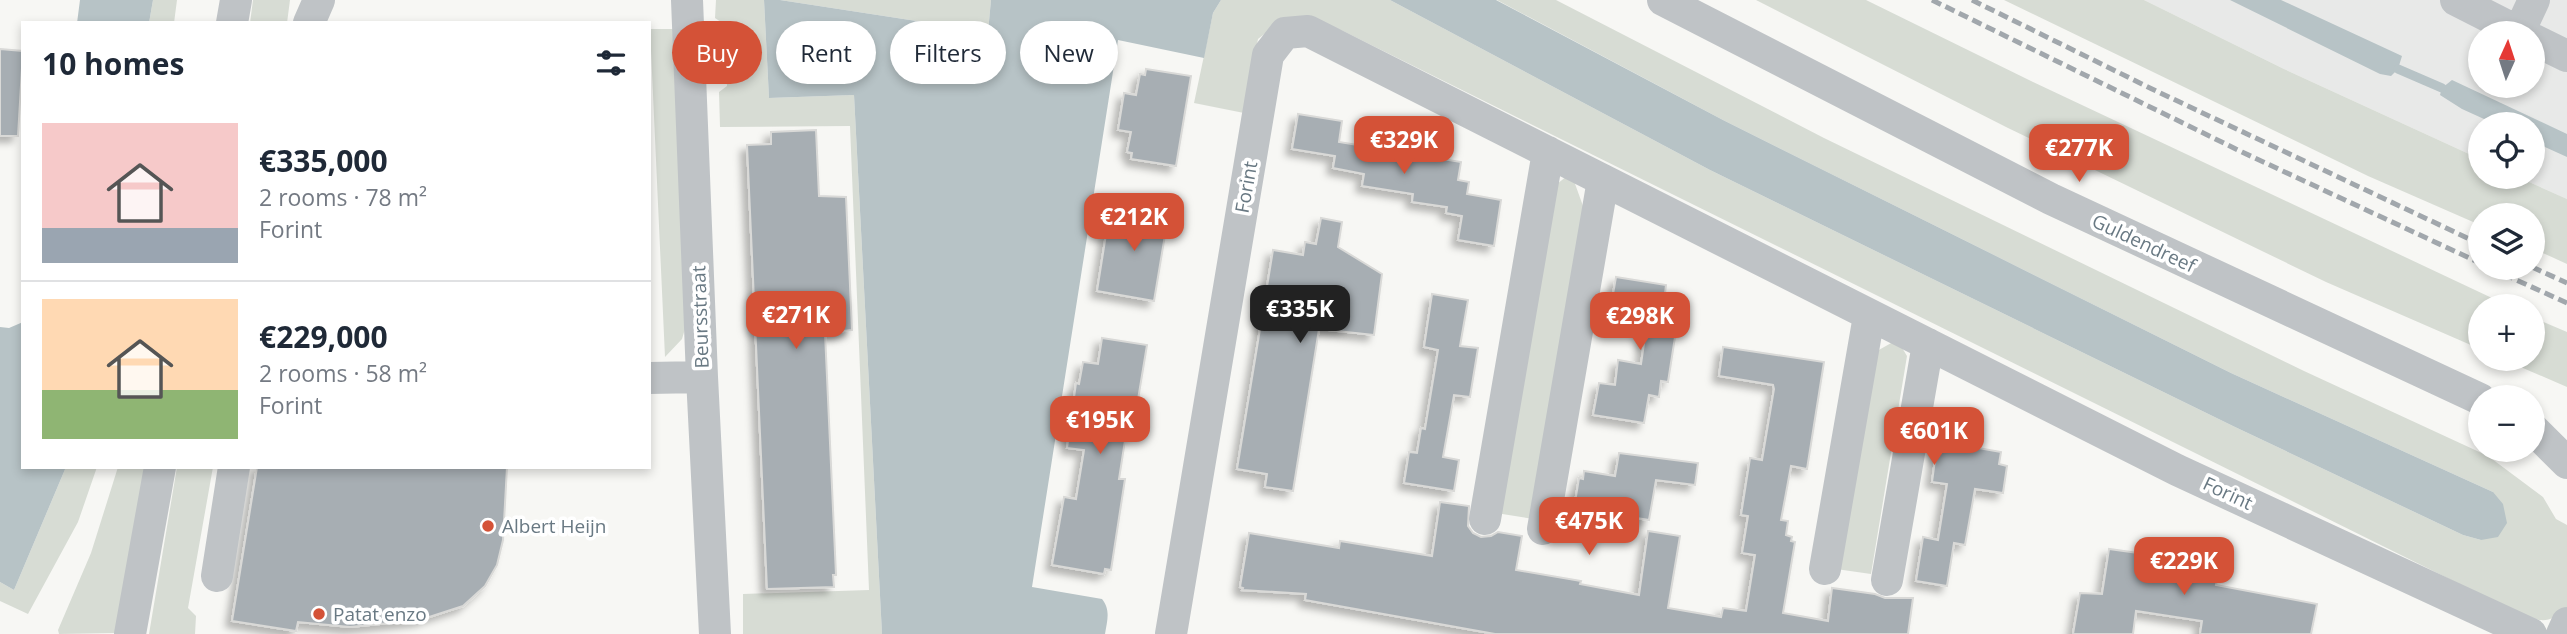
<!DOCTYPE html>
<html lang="en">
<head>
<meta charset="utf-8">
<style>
  :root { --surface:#fff; --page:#f6f6f7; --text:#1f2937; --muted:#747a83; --line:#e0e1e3; --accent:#d45237 }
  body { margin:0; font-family:"Open Sans",sans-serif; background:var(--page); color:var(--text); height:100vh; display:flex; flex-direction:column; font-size:26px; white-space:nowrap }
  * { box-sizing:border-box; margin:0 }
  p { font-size:23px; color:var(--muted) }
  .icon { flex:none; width:38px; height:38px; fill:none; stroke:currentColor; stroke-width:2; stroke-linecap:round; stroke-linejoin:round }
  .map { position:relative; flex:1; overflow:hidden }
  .details { position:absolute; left:21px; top:21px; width:630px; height:448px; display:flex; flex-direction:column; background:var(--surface); border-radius:0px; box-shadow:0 4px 10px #0003 }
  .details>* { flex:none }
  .banner { position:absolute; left:672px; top:21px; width:665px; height:63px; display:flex; gap:14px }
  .needle { width:46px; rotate:3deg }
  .fabs { position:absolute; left:2468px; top:21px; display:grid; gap:14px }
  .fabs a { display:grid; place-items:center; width:77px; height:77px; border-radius:50%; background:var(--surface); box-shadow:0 4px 10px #0003; font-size:35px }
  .price { position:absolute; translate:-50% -60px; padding:0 16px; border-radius:14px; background:var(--accent); color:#fff; font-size:23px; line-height:46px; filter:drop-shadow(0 2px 4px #0008) }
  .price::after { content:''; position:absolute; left:50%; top:42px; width:21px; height:16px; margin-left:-10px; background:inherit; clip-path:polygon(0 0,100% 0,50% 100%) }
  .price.current { background:#222; color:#fff }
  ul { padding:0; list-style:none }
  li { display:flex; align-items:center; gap:21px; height:175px; padding:0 21px }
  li+li { border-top:2px solid var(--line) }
  li span { display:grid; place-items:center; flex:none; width:196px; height:140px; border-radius:0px; color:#555 }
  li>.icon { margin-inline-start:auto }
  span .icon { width:84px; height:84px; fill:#fffc; stroke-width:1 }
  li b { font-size:30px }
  h2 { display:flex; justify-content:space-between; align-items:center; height:84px; padding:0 21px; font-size:30px }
  .tag { padding:0 24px; border-radius:32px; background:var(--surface); box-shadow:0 4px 10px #0003; font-size:24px; line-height:63px }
  .tag.current { background:var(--accent); color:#fff }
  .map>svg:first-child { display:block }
  .built { fill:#e8e9e8; fill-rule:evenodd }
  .green { fill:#d7dcd4 }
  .water { fill:#b7c3c6 }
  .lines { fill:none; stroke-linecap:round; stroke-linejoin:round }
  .stream { stroke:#b7c3c6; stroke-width:9 }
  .building { fill:#a7aeb3; stroke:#d9d9d7; stroke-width:2; filter:url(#shadow) }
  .minor { stroke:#bfc3c6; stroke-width:32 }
  .rail { stroke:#a1a7ac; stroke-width:5; stroke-dasharray:10 5; stroke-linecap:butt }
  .poi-dot { fill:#d45237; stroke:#fff; stroke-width:2.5 }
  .labels { text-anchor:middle; stroke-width:7; stroke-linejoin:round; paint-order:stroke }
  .street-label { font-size:19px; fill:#697983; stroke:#fff }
  .poi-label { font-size:19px; fill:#697983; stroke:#fff; text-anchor:start }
</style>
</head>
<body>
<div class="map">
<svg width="2567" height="634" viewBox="0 0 2567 634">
  <defs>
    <filter id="shadow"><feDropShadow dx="-6" dy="6" stdDeviation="3.5" flood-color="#0004"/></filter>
  </defs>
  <rect width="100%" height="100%" fill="#f7f7f4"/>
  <path class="built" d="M2144 0H2567V199L2518 177H2532V124H2480V159L2284 69ZM2480 33H2532V86H2480Z"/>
  <path class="green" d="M153 0H177L174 23H149Z
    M253 0H290L287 23H250Z
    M716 0H764L769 98 854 95 882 634H743V594L869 590 850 126 720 127 719 92 727 86 724 24 715 18Z
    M780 0H991L988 32Z
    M1221 0H1390L1710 170 2235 427 2463 535 2481 540 2493 492 2231 373 1723 120 1497 0H1556L1824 138 2304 371 2488 456 2543 497 2556 519 2567 525V607C2549 625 2540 622 2518 613L1343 31C1300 14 1296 8 1258 39L1244 113 1194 103 1213 13Z
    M1756 0H1866L2031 81 2509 306H2480V349L2326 282 2008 128Z
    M2004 0H2144L2284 69 2480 159V177H2518L2567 199V264L2532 248V215H2480V225L2368 176Z
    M650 29H677L692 305 682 339 665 357Z
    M1567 176 1574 181 1583 206 1533 519 1496 513 1557 184Z
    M2532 317 2567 332V387L2502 359H2532Z
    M1893 342 1901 346 1907 356 1871 574 1836 569 1877 351Z
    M66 467H97L78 522 28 614 0 601V582L14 590Z
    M118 467H149L115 633 59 634 58 630 91 553Z
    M177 467H213L188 608 196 616 195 634H149Z"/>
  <path class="water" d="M80 0H153L149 23H77Z
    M764 0H780L988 32 991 0H1221L1213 13 1204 58 1118 40 1032 587 1102 599C1111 610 1107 621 1105 634H882L854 95 769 98Z
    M1390 0H1496L1723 120 2231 373 2493 492 2503 504 2507 523 2498 537 2481 540 2463 535 2235 427 1710 170Z
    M2230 0H2281L2402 56 2398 69 2391 76 2380 74Z
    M2452 80 2567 134V157L2532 141V124H2495L2462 109 2440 95 2442 88Z
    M23 322V467H66L14 590 0 582V327L9 328Z"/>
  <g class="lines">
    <path class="stream" d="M2398 69 2442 88"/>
  </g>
  <path class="building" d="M0 49 23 51 18 136H0Z
    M1146 69 1191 76 1176 166 1131 159 1132 153 1127 152 1131 132 1118 130 1124 93 1136 95 1140 74 1145 75Z
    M1298 114 1342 121 1339 142 1461 162 1458 180 1469 182 1467 194 1501 200 1494 246 1458 240 1462 216 1446 213 1447 207 1412 202 1413 194 1362 186 1364 174 1333 168 1335 156 1292 149Z
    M816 130 819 196 846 197 852 330 825 333 836 575H833L834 587 767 589 747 145 771 144V132Z
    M1124 204 1169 211 1154 301 1097 291 1107 228 1115 229 1118 208 1123 209Z
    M1321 218 1342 222 1338 247 1382 274 1374 335 1319 329 1293 491 1265 487 1267 474 1237 469 1273 250 1303 255 1305 242 1316 244Z
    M1616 277 1666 285 1664 302 1680 305 1668 382 1661 381 1659 397 1649 395 1644 423 1593 415 1599 383 1615 385 1618 360 1641 364 1648 316 1610 311Z
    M1432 294 1468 300 1460 346 1478 348 1470 397 1454 395 1443 457 1459 460 1454 491 1404 483 1409 452 1417 453 1421 428 1425 429 1438 350 1424 347Z
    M1102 338 1147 345 1132 436 1126 434 1119 479H1125L1111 570 1105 569 1104 574 1052 565 1064 497 1076 499 1084 450 1067 448 1076 383 1079 384 1083 362 1098 364Z
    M1723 347 1824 362 1807 469 1791 466 1781 520 1788 521 1786 535 1792 537 1791 541 1795 542 1783 613 1828 621 1832 588 1875 594 1885 598H1913L1908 634H1495L1305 600 1306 594 1242 590 1243 588 1240 587 1249 533 1339 548 1340 541 1432 556 1440 502 1469 506 1468 526 1473 533 1481 537 1491 536 1498 532 1522 536 1516 570 1581 581 1580 584 1639 595 1648 531 1680 536 1668 608 1721 617 1723 608 1746 611 1755 555 1742 553 1748 516 1741 515 1750 458 1762 460 1774 389 1773 385 1719 376Z
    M1956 438 1979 442 1978 448 2001 452 1999 464 2007 466 2003 493 1975 489 1965 545 1954 543 1947 586 1916 581 1923 537 1938 540 1947 484 1932 482 1937 445 1954 448Z
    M1619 453 1698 463 1695 485 1656 480 1649 520 1574 508 1579 478 1583 479 1584 471 1615 476Z
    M257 467H507L503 540 497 565 485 586 463 606 420 620 350 627 298 622 296 631 232 621Z
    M2162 540 2200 546 2198 554 2221 558 2216 585 2317 604 2311 634H2200L2202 621 2136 611 2133 634H2073L2080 593 2102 594 2109 549 2159 556Z"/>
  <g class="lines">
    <path class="minor" d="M687 0 702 377 715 634
      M1663 0 2051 199 2480 399
      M2456 0 2521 33
      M232 23 236 0
      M309 23 319 0
      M2519 32 2534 0
      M2532 39 2567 56
      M649 378 702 377
      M2532 428 2567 463
      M1485 519 1548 152
      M1543 529 1603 180
      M1825 569 1869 316
      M217 576 234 467
      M1887 580 1928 344
      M130 634 160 467
      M1171 634 1268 55 1285 33 1308 31 2177 470 2531 634
      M2562 634 2567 623"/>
    <path class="rail" d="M1932 0 2242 152 2480 263
      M1972 0 2152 89 2480 244
      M2532 267 2567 283
      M2490 268 2567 303"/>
  </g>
  <g class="poi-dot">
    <circle cx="488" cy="526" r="7"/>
    <circle cx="319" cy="614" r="7"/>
  </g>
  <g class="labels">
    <g class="street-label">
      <text transform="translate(1246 187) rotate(-80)" y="7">Forint</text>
      <text transform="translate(2144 243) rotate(25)" y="7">Guldendreef</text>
      <text transform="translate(700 317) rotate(-92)" y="7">Beursstraat</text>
      <text transform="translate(2228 493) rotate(25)" y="7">Forint</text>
    </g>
    <g class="poi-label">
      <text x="502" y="533">Albert Heijn</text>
      <text x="333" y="621">Patat enzo</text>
    </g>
  </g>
</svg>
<div class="fabs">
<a><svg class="needle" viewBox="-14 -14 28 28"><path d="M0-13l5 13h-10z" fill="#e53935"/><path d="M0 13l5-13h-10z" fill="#747a83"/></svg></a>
<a><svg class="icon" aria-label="locate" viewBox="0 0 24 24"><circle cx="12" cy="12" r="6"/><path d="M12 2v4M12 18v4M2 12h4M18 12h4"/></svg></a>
<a><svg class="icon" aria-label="layers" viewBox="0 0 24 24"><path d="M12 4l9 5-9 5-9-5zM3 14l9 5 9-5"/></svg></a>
<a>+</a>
<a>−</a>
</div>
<b class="price" style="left:1404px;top:176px">€329K</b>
<b class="price" style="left:2079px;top:184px">€277K</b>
<b class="price" style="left:1134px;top:253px">€212K</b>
<b class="price current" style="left:1300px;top:345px">€335K</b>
<b class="price" style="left:796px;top:351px">€271K</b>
<b class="price" style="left:1640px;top:352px">€298K</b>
<b class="price" style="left:1100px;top:456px">€195K</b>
<b class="price" style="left:1934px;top:467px">€601K</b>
<b class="price" style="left:1589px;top:557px">€475K</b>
<b class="price" style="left:2184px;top:597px">€229K</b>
<div class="banner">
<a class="tag current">Buy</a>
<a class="tag">Rent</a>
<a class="tag">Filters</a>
<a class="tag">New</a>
</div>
<section class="details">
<h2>10 homes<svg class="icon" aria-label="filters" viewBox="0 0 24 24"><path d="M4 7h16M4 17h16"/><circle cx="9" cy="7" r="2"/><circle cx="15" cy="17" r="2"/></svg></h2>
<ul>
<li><span style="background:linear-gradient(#f6c9c9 75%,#9aa5b1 0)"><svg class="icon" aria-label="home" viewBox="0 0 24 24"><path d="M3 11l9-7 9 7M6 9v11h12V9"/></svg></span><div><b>€335,000</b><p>2 rooms · 78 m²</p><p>Forint</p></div></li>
<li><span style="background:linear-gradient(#ffd9b3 65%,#8fb573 0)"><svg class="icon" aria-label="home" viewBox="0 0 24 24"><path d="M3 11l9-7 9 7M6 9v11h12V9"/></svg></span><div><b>€229,000</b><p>2 rooms · 58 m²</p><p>Forint</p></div></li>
</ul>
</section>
</div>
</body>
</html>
